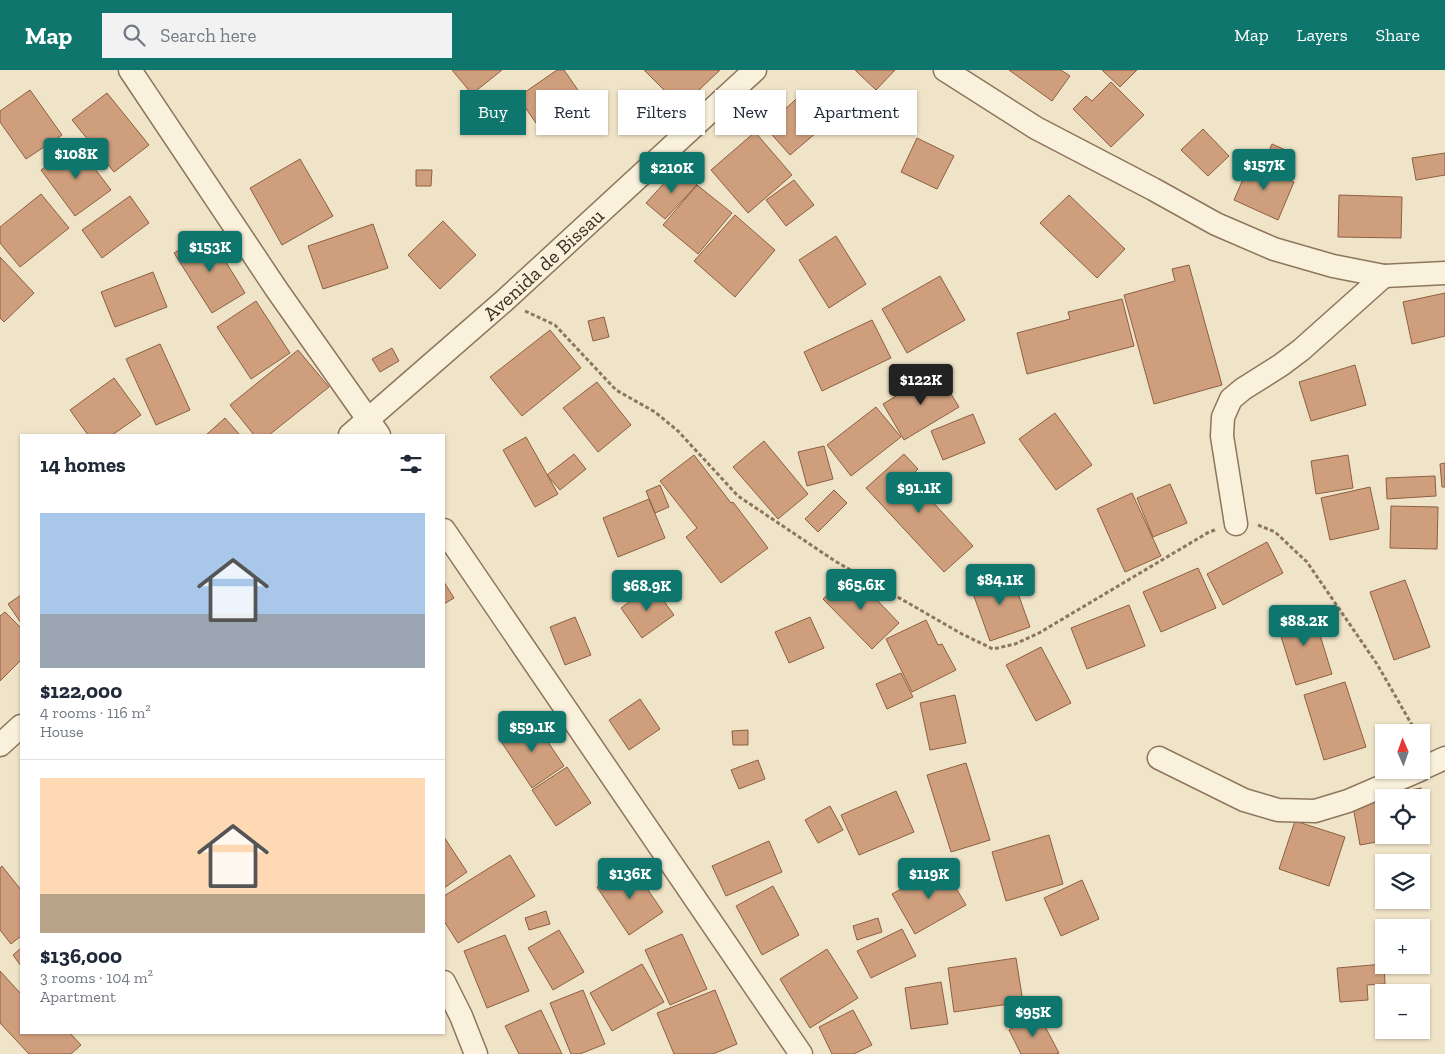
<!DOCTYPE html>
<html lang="en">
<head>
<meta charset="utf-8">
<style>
  :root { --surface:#fff; --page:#f2f2f3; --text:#1f2937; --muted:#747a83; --line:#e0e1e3; --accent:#0f766e }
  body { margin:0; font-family:"Zilla Slab",serif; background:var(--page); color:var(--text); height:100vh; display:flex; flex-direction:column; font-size:19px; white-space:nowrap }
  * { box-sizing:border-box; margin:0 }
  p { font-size:16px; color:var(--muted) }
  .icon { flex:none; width:28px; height:28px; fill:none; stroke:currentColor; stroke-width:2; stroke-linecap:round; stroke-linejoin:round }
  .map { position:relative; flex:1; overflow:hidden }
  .sheet { position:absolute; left:20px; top:364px; width:425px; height:600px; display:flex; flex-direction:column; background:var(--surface); border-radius:0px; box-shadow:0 1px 4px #0004 }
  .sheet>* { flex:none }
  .guide { position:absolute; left:460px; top:20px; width:475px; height:45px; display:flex; gap:10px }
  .needle { width:32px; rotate:358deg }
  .buttons { position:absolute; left:1375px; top:654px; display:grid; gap:10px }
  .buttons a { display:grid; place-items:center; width:55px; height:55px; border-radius:0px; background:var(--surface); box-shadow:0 1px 4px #0004; font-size:25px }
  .price { position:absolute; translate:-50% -42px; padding:0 11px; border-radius:5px; background:var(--accent); color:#fff; font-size:16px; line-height:32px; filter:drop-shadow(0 1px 2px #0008) }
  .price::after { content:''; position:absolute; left:50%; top:30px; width:15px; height:11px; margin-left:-8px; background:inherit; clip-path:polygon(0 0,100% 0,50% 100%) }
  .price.current { background:#222; color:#fff }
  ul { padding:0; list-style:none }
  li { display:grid; align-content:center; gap:10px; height:265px; padding:0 20px }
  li+li { border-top:1px solid var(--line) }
  li span { display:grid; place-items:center; height:155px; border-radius:0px; color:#555 }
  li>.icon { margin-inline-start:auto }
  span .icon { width:90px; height:90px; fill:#fffc; stroke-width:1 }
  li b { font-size:21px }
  h2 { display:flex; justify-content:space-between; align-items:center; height:60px; padding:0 20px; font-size:21px }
  .chip { padding:0 18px; border-radius:0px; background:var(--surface); box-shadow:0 1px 4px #0004; font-size:18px; line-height:45px }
  .chip.current { background:var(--accent); color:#fff }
  header { display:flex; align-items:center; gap:30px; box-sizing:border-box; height:70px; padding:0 25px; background:var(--accent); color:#fff }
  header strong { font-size:24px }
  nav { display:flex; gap:28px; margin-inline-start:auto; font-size:18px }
  .search { width:350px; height:45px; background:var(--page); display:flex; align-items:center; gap:12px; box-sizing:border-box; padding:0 18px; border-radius:0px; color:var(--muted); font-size:19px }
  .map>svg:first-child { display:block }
  .building { fill:#cf9f7d; stroke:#8d5f41 }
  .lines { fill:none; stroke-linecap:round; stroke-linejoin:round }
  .street-casing { stroke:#8d765c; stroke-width:25 }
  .path { stroke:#8d765c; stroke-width:3; stroke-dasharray:4 2.5; stroke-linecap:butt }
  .street { stroke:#faf1dc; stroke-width:22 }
  .labels { text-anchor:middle; stroke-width:4; stroke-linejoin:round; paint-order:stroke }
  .street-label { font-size:20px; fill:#3d2e20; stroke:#f7eed8 }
</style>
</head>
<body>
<header>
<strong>Map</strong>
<div class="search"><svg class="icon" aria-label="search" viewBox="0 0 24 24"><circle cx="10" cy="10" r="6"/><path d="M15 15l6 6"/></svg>Search here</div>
<nav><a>Map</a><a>Layers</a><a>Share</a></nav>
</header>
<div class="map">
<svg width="1445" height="984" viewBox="0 0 1445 984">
  <rect width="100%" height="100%" fill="#f0e4c8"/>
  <path class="building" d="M452 0H502L472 24Z
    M557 0H564L587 33 543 63 518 27Z
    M644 0H720L681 37Z
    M855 0H895L876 20Z
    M1009 0H1061L1070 6 1052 31Z
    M1102 0H1137L1120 17Z
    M1111 12 1144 45 1111 77 1073 39 1086 26 1092 31Z
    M30 20 62 65 26 89 0 52V41Z
    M107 23 149 75 114 102 72 50Z
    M803 23 829 52 790 85 765 57Z
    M1203 59 1229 86 1208 106 1181 80Z
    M755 62 792 105 748 143 711 100Z
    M917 68 954 86 937 119 901 102Z
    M76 74 111 120 75 146 41 100Z
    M1272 74 1288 81 1280 99 1264 92Z
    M1445 83V105L1416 110 1412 88Z
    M300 89 333 146 282 175 250 118Z
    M1250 93 1294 112 1278 150 1234 130Z
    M678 98 697 115 665 149 646 133Z
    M416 100H432L431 116H416Z
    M794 110 814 135 786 156 766 130Z
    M697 115 732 143 698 184 663 155Z
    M41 124 69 158 20 197 0 173V157Z
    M1069 125 1125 179 1097 208 1040 153Z
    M1339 125 1402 127 1401 168 1338 167Z
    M130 126 149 153 102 188 82 160Z
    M735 145 775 180 735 227 694 191Z
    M443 151 476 185 440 219 408 185Z
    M373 154 388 198 323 219 308 176Z
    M208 163 245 223 212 243 174 183Z
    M836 166 866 214 829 238 799 190Z
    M0 187 34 223 4 252 0 248Z
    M1189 195 1222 315 1154 334 1124 225 1175 211 1172 199Z
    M153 202 167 237 115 257 101 222Z
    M940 206 965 250 907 283 882 239Z
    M1445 223V266L1412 274 1403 232Z
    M1122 229 1134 276 1027 304 1017 263 1070 249 1068 242Z
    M256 231 290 283 251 309 217 257Z
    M604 247 609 267 593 271 588 251Z
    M872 250 891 288 822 321 804 282Z
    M550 260 581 298 522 346 490 307Z
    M160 274 190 340 156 355 126 289Z
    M392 278 399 291 380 302 372 289Z
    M298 280 329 317 269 365H254L230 335Z
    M1355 295 1366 335 1311 351 1299 312Z
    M937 301 959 337 904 370 883 334Z
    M114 308 141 345 112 365H88L70 340Z
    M597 312 631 355 598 382 563 338Z
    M876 337 901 367 851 406 827 375Z
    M1055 343 1092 395 1056 420 1019 369Z
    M973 344 985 373 943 390 931 361Z
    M225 348 240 365H206Z
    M526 367 558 424 535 437 503 380Z
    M764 371 808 424 778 449 733 397Z
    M824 376 833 409 807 416 798 382Z
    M574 384 586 399 560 420 547 405Z
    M904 384 918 399 910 407 973 476 944 502 866 418Z
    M694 385 731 433 733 432 768 478 721 513 686 467 697 458 660 411Z
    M1348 385 1353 418 1316 424 1311 391Z
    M1445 393V417H1442L1440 394Z
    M1435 406 1436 426 1387 429 1386 408Z
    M1170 414 1187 453 1153 467 1137 428Z
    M660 415 669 437 655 443 646 421Z
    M1370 417 1379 459 1330 470 1321 428Z
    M834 420 847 433 818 462 805 449Z
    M1132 423 1161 486 1125 502 1097 439Z
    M649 429 665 468 618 487 603 448Z
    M1391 436 1438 437 1437 479 1390 478Z
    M1267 472 1283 503 1223 535 1207 504Z
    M1198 498 1216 538 1161 562 1143 522Z
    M1010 501 1030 557 990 571 970 515Z
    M851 503 899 553 872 579 823 529Z
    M1405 510 1430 577 1394 590 1370 522Z
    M444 512 454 528 444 534Z
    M652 515 674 545 642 568 621 538Z
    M21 525V553L8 534Z
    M1129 535 1145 576 1087 599 1071 558Z
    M1312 539 1332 604 1296 615 1276 550Z
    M5 542 21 558V590L0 611V546Z
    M575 547 591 585 565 595 550 557Z
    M810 547 824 578 789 593 775 562Z
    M926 550 938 575 942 574 956 600 912 622 886 569Z
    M1041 577 1071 633 1036 651 1006 595Z
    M901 603 913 627 887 639 876 614Z
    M1345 612 1366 677 1324 690 1304 625Z
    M955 625 966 673 930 680 920 633Z
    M640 629 660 659 629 680 609 650Z
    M532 648 564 696 532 718 500 670Z
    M748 660V675H733L732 661Z
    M758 690 765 709 739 719 731 700Z
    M966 693 990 770 951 782 927 705Z
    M567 697 591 733 556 756 532 720Z
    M1421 718 1429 762 1421 764V728H1384V765H1415L1360 775 1352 731Z
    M896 721 914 762 859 785 841 745Z
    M830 736 843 760 818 773 805 750Z
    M1295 751 1345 767 1329 816 1279 799Z
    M1049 765 1063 814 1006 831 992 782Z
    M444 767 467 802 444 818Z
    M769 771 782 802 726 826 712 796Z
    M510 785 535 826 458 873 444 851V826Z
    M631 795 663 842 629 865 597 817Z
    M2 796 21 820V866L11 874 0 860V798Z
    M943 796 966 835 915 864 892 824Z
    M1082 810 1099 849 1061 866 1044 828Z
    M773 816 799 865 762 885 736 836Z
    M546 841 550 854 529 860 525 848Z
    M878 848 882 862 857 870 853 856Z
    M902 859 916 886 871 908 857 881Z
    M559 860 584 902 553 920 528 878Z
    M682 864 707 919 670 935 645 880Z
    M505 865 529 921 487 938 464 881Z
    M21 878V896L13 885Z
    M827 879 858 928 810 958 780 909Z
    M1016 888 1023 932 954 942 948 898Z
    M642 894 664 932 612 961 590 923Z
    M1384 894 1385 914 1367 915 1368 930 1340 932 1337 898Z
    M0 901 21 924V962H69L81 975 71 984H29L0 953Z
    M941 912 948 954 911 959 905 918Z
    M583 920 605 974 580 984H571L550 933Z
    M715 920 737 974 713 984H674L657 943Z
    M541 940 562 984H519L505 956Z
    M853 940 872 975 854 984H832L819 957Z
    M1039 945 1059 983 1056 984H1021L1009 960Z"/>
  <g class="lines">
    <defs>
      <g id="street">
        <path d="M130 0 277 220 379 365"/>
        <path d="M945 0 1036 58 1153 119 1216 154 1274 179 1333 196 1384 206 1445 203"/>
        <path id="s1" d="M350 365 504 231 755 0"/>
        <path d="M1236 454 1222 366 1223 347 1231 329 1243 319 1281 295 1301 280 1384 206"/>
        <path d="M444 460 801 984"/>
        <path d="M0 675 21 656"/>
        <path d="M1159 688 1244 730 1278 740 1315 741 1348 731 1420 700"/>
        <path d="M1421 699 1445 688"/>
        <path d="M444 912 461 946 476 984"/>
      </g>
    </defs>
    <use href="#street" class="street-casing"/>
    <path class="path" d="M525 241 555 255 616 320 655 342 678 361 738 426 835 491 962 564 993 579 1015 574 1039 563 1209 462 1215 460
      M1258 455 1275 462 1307 492 1377 594 1416 662"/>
    <use href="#street" class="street"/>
  </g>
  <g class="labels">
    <g class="street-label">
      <text dy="7" stroke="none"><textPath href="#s1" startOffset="258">Avenida de Bissau</textPath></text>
    </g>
  </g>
</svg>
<div class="buttons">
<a><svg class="needle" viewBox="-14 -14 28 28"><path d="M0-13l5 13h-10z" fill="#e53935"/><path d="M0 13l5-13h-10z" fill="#747a83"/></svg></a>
<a><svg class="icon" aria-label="locate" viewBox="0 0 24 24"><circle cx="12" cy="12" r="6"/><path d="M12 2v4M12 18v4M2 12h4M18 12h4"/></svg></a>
<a><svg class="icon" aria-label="layers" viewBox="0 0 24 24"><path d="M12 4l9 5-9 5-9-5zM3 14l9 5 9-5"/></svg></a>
<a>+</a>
<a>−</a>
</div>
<b class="price" style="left:76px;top:110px">$108K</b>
<b class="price" style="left:1264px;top:121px">$157K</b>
<b class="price" style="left:672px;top:124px">$210K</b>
<b class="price" style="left:210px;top:203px">$153K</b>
<b class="price current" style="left:921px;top:336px">$122K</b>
<b class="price" style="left:919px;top:444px">$91.1K</b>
<b class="price" style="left:1000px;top:536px">$84.1K</b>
<b class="price" style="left:861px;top:541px">$65.6K</b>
<b class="price" style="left:647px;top:542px">$68.9K</b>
<b class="price" style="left:1304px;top:577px">$88.2K</b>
<b class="price" style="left:532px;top:683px">$59.1K</b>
<b class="price" style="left:630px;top:830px">$136K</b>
<b class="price" style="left:929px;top:830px">$119K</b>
<b class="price" style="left:1033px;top:968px">$95K</b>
<div class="guide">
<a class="chip current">Buy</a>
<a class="chip">Rent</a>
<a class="chip">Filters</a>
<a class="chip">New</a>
<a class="chip">Apartment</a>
</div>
<section class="sheet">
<h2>14 homes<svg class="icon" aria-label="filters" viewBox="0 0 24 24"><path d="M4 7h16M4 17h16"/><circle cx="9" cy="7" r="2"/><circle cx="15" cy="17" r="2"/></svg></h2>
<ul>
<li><span style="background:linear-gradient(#a9c7e8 65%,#9aa5b1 0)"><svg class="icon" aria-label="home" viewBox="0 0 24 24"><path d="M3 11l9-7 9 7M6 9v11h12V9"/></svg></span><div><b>$122,000</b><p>4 rooms · 116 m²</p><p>House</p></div></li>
<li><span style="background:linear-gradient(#ffd9b3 75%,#b9a48a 0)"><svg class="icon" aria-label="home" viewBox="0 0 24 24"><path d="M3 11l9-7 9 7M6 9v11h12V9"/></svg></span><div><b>$136,000</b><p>3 rooms · 104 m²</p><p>Apartment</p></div></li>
</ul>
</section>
</div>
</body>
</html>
